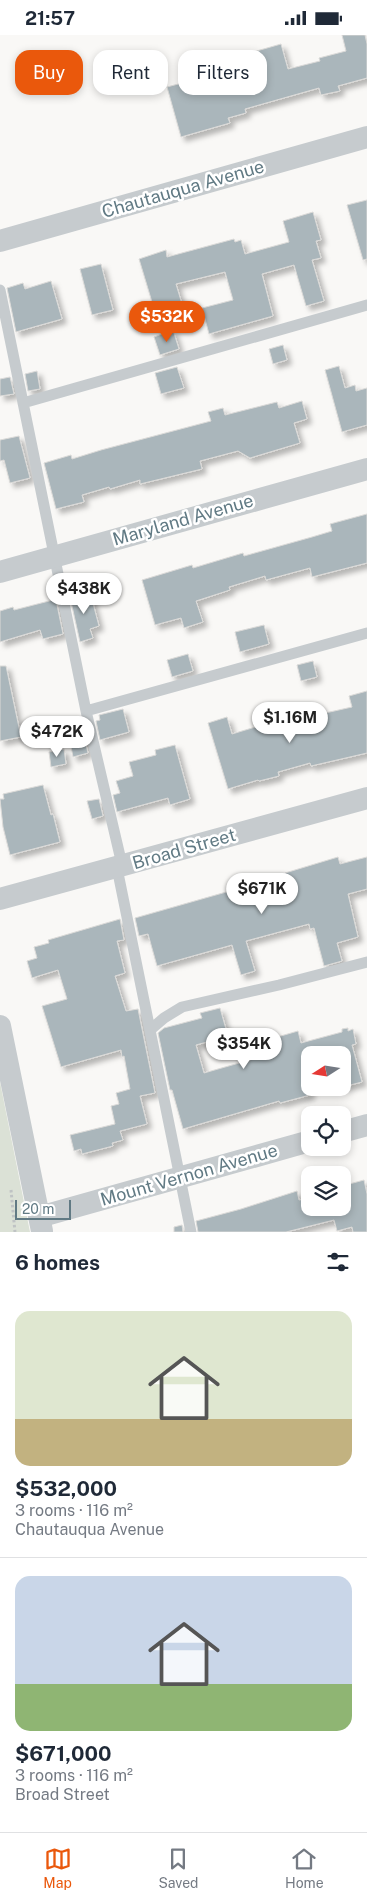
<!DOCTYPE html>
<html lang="en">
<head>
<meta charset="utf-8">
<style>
  :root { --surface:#fff; --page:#f6f6f7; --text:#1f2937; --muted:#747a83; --line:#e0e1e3; --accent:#ea580c }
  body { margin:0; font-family:"Public Sans",sans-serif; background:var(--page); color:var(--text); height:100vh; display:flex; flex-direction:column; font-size:19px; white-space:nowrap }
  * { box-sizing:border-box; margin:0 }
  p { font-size:16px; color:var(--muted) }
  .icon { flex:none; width:28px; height:28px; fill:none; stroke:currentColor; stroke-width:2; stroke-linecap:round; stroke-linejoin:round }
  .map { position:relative; height:1197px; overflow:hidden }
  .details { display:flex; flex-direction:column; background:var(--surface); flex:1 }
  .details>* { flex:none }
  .banner { position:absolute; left:15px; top:15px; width:338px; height:45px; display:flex; gap:10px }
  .needle { width:32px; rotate:258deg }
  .buttons { position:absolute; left:301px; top:1011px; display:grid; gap:10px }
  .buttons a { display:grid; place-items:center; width:50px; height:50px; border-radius:10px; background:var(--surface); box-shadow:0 2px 8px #0003; font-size:25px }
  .scale { position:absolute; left:15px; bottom:12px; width:56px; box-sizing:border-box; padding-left:5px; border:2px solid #617a84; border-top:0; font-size:14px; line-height:18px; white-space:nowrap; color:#617a84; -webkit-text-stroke:4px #fff; paint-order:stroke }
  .price { position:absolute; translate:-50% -42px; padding:0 11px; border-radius:18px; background:#fff; color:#222; font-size:16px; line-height:32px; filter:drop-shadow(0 1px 2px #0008) }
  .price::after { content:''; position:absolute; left:50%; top:30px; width:15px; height:11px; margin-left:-8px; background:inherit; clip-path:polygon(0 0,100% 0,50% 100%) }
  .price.selected { background:var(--accent); color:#fff }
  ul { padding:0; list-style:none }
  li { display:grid; align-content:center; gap:10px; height:265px; padding:0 15px }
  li+li { border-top:1px solid var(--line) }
  li span { display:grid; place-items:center; height:155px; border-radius:15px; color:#555 }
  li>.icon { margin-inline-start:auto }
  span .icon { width:90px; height:90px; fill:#fffc; stroke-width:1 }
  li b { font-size:21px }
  h2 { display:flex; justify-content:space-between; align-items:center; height:60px; padding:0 15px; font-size:21px }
  .chip { padding:0 18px; border-radius:15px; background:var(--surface); box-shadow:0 2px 8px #0003; font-size:18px; line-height:45px }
  .chip.selected { background:var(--accent); color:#fff }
  .status { display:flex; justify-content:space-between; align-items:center; height:35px; padding:0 25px; background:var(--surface); direction:ltr }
  .status svg { height:14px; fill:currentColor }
  .menu { display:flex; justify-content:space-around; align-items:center; height:70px; border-top:1px solid var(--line); background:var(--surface); font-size:14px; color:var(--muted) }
  .menu a { display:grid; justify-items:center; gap:2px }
  .menu .selected { color:var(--accent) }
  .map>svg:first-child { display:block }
  .green { fill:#dbe1d6 }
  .building { fill:#aab6bb; stroke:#dbdad8; filter:url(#shadow) }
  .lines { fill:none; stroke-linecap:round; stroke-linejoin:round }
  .path { stroke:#bfc3c4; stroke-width:3; stroke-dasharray:2.5 2.5; stroke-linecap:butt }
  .lane { stroke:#c6cbce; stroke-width:11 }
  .street { stroke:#c6cbce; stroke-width:22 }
  .labels { text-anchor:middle; stroke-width:5; stroke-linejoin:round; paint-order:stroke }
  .street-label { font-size:18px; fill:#617a84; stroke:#fff }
</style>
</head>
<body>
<div class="status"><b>21:57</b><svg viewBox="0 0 49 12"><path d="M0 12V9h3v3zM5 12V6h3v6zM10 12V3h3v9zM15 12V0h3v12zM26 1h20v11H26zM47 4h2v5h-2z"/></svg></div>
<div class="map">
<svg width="367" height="1197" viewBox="0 0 367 1197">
  <defs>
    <filter id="shadow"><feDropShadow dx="4.5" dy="4.5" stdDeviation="2.5" flood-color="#0004"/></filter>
  </defs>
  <rect width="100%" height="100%" fill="#f9f8f6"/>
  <path class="green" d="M0 1047 30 1197H0Z"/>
  <path class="building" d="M342 0H365L367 9V43L338 51 340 56 321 60 319 53 245 74 246 78 228 83 230 88 181 102 167 52 216 39 214 34 233 29 232 23 281 9 288 34 320 26 319 23 346 16Z
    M367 165V224L363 225 347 170Z
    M313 177 321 205 316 206 321 223 312 225 324 266 306 271 294 230 262 239 273 281 209 299 202 273 233 265 225 237 176 249 182 269 155 277 139 224 166 215 167 222 234 204 235 207 241 205 245 219 289 207 283 186Z
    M101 229 113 275 92 280 80 234Z
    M51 246 62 284 16 297 7 253 23 248 25 254Z
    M173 295 179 314 160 320 154 302Z
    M283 310 287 325 273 329 269 314Z
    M339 331 345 353 355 350 356 356 367 353V390L342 397 325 335Z
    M177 332 184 353 161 359 155 338Z
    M37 336 40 354 28 356 25 339Z
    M10 342 14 359 0 361V344Z
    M302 366 307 384 294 388 300 408 250 423 238 416 200 426 202 434 140 449V445L110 454 109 452 82 460 84 467 56 474 44 428 71 420 72 424 101 415 211 386 208 377 223 373 225 380 277 367 279 373Z
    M19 401 30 443 10 448 4 425 0 426V405Z
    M367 479V528L312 542 310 533 266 545 265 541 229 552 230 555 196 566 203 587 184 593 181 583 155 590 142 545 192 530 193 533 243 518 244 521 312 502 332 496 330 489Z
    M90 557 99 591 90 594 93 603 80 607 70 562Z
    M53 565H56L63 599 43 604 40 595 0 607V576L13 572 14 575Z
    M264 590 269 609 240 617 235 597Z
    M188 619 193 636 172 642 167 625Z
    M313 626 317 642 301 646 297 630Z
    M0 631H6L21 702 0 706Z
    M367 656V718L311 731 310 728 278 737 279 741 259 746 258 745 228 754 208 688 227 682 232 699 279 685 283 699 314 691 312 681 352 672 349 661Z
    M123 674 129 697 100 705 96 686 100 685 99 680Z
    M81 689 88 718 73 722 69 701 74 700 72 692Z
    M175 710 190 764 170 770 168 763 117 777 113 760 120 758 116 746 133 741 129 727 156 720 155 715Z
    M64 714 66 729 51 732 49 717Z
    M43 750 51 780 53 779 60 807 10 820 3 792 0 764H4L3 759Z
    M99 764 103 781 92 784 87 766Z
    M338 822 340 829 367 822V854L348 859 358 902 337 908 342 926 324 931 314 893 310 894 309 889 246 906 255 936 241 940 232 910 157 931 148 899 139 901 135 883 286 840 285 838Z
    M120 884 124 905 117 906 125 938 115 941 126 976 138 974 155 1058 140 1061 147 1089 120 1096 123 1105 112 1108 113 1111 82 1119 81 1114 74 1116 70 1100 115 1089 111 1071 119 1069 116 1058 130 1054 124 1021 122 1022 121 1015 61 1032 42 971 67 964 58 935 32 943 27 926 37 923 34 912 49 908 48 905Z
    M220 973 228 1001 196 1010 204 1038 271 1019 267 1005 298 996 301 1008 342 997V994L348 993V996L353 994 356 1009 352 1010 362 1047 342 1052V1020H310V1060L280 1068 279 1066 183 1094 172 1055H170L158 998 164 993 202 983 200 978Z
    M364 1145 367 1159V1197H353L352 1192 337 1196 334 1185 286 1197H198L196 1186 241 1174 297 1156 299 1165 307 1164 309 1172H342V1151Z
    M182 1190 183 1197H174V1192Z"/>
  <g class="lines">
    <path class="path" d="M11 1155 15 1197"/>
    <path class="lane" d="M0 255 86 676 120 821 117 833 150 995
      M23 368 367 270
      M86 676 367 598
      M191 1197 150 995 164 983 182 972 279 950 367 927"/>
    <path class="street" d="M0 206 367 102
      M0 537 367 434
      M0 864 367 763
      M0 991 42 1196
      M342 1097 367 1090
      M39 1182 310 1106"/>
  </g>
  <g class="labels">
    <g class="street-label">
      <text transform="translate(183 154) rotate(-16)" y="6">Chautauqua Avenue</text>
      <text transform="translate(183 485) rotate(-16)" y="6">Maryland Avenue</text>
      <text transform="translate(184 814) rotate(-16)" y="6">Broad Street</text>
      <text transform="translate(189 1140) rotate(-16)" y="6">Mount Vernon Avenue</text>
    </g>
  </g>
</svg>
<div class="buttons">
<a><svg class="needle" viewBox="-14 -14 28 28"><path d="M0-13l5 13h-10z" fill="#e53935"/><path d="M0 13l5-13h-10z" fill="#747a83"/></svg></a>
<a><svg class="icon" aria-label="locate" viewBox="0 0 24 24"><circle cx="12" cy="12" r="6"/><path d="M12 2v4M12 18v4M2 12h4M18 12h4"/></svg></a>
<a><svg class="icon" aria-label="layers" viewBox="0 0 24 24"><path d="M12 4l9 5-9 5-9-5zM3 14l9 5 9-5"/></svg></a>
</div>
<div class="scale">20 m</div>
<b class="price selected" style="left:167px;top:308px">$532K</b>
<b class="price" style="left:84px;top:580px">$438K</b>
<b class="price" style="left:290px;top:709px">$1.16M</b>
<b class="price" style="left:57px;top:723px">$472K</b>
<b class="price" style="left:262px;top:880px">$671K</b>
<b class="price" style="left:244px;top:1035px">$354K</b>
<div class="banner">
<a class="chip selected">Buy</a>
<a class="chip">Rent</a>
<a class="chip">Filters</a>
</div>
</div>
<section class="details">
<h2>6 homes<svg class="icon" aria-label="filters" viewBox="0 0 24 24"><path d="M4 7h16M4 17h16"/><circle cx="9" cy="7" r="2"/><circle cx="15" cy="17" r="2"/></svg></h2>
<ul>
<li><span style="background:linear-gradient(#dfe7d0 70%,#c2b280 0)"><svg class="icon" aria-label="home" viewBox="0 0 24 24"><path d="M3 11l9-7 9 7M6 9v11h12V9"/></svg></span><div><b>$532,000</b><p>3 rooms · 116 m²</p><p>Chautauqua Avenue</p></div></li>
<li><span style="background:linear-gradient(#c9d6e8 70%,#8fb573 0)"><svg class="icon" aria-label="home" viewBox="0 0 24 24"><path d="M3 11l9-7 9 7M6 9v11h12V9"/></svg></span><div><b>$671,000</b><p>3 rooms · 116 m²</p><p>Broad Street</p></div></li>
</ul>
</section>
<nav class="menu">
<a class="selected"><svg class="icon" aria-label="map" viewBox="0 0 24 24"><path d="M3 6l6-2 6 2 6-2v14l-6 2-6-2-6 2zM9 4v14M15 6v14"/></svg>Map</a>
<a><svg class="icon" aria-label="saved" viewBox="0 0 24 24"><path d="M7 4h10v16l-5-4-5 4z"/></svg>Saved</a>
<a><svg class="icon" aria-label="home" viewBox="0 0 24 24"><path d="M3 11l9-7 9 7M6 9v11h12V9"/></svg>Home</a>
</nav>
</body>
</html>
